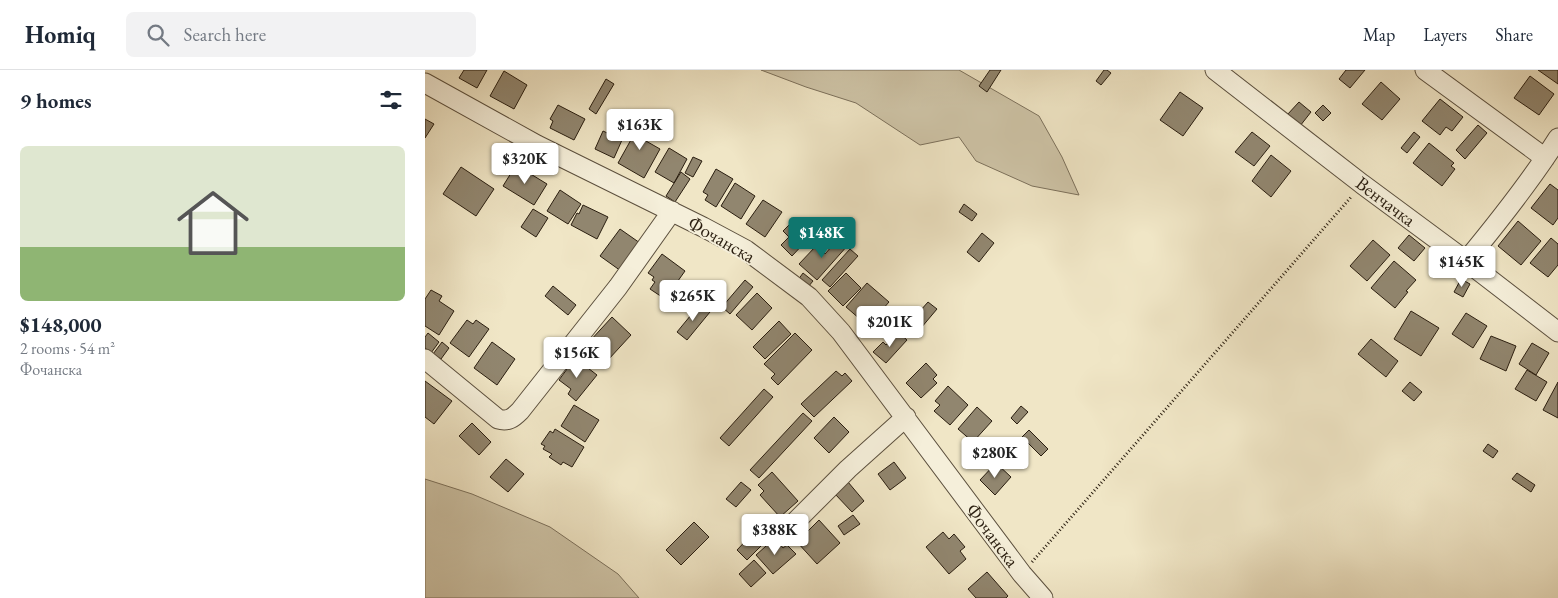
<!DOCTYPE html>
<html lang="en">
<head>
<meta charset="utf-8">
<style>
  :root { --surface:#fff; --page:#f2f2f3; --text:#1f2937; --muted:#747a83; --line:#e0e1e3; --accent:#0f766e }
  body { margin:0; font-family:"EB Garamond",serif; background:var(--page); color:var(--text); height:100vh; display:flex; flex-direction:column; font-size:19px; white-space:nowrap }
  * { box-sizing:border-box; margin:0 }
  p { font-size:16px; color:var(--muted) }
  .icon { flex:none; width:28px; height:28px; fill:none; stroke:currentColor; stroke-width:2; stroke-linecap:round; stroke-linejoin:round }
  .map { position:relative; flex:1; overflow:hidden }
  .drawer { display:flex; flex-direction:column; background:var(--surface); width:425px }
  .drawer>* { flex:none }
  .price { position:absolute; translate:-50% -42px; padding:0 11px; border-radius:5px; background:#fff; color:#222; font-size:16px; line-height:32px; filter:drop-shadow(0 1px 2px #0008) }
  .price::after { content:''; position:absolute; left:50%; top:30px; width:15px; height:11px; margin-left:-8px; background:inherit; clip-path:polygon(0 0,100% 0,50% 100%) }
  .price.selected { background:var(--accent); color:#fff }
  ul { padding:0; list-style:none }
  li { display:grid; align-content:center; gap:10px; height:265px; padding:0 20px }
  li+li { border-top:1px solid var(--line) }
  li span { display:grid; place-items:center; height:155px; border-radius:8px; color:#555 }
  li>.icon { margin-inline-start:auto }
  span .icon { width:90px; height:90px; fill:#fffc; stroke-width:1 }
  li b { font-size:21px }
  h2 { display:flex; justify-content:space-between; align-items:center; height:60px; padding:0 20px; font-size:21px }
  header { display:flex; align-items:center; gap:30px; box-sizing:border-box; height:70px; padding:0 25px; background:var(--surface); border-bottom:1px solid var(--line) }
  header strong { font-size:24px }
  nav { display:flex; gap:28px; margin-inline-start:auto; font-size:18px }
  .search { width:350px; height:45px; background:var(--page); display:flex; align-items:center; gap:12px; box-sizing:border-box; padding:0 18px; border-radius:8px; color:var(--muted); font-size:19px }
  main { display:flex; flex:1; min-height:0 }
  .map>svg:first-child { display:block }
  .green { fill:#cec4a7; stroke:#7c715c }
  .building { fill:#91866f; stroke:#2a1e10 }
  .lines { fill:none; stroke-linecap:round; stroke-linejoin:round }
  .street-casing { stroke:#5c503e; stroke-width:21 }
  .path { stroke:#2a1e10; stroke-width:3; stroke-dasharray:1 2.5; stroke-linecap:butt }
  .street { stroke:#f5efda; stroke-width:19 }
  .labels { text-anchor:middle; stroke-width:4; stroke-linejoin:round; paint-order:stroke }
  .street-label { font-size:19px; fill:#2a1e10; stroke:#f5efda }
</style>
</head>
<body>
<header>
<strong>Homiq</strong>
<div class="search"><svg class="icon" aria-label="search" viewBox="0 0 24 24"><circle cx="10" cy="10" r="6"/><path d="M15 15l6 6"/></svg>Search here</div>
<nav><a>Map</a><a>Layers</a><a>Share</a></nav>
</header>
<main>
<section class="drawer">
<h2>9 homes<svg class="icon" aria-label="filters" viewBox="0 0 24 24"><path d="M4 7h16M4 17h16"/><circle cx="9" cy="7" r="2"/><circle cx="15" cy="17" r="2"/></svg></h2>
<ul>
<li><span style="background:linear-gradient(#dfe7d0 65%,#8fb573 0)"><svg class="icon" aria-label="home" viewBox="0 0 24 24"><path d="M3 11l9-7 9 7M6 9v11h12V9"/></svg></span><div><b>$148,000</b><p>2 rooms · 54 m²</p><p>Фочанска</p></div></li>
</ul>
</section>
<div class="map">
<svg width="1133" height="528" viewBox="0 0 1133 528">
  <rect width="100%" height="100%" fill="#f0e6c6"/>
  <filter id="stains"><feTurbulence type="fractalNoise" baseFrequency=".004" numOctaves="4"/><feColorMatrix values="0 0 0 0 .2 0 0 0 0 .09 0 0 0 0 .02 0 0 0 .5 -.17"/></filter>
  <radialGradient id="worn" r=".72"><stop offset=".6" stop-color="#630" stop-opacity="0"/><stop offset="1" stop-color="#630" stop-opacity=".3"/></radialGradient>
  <path class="green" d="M336 0H534L614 46 637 87 654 125 607 116 551 91 534 67 495 75 431 33 381 17Z
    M0 409 47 424 125 457 193 504 214 528H0Z"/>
  <path class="building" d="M39 0H62L52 18 34 8Z
    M565 0H576L562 22 554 16Z
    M679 0H682L686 3 676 15 671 11Z
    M921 0H940L925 18 914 9Z
    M1113 0H1133V14Z
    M79 1 102 15 89 39 65 26Z
    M1105 6 1129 24 1114 45 1089 28Z
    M181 9 189 14 171 44 164 39Z
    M956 12 975 29 957 50 937 34Z
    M755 22 778 38 758 66 735 50Z
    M1015 29 1038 47 1027 61 1021 57 1015 65 997 51Z
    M874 32 886 42 875 56 862 45Z
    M133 35 160 49 149 70 125 58 128 51 125 49Z
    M898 35 906 43 898 51 890 43Z
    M0 49 9 54 0 68Z
    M217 50 229 58 221 71 235 79 219 108 193 93Z
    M1053 55 1062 63 1040 89 1031 80Z
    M178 61 197 70 189 88 170 79Z
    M827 62 845 76 829 96 810 82Z
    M989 62 995 67 982 83 976 78Z
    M1004 73 1029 93 1026 96 1030 99 1017 116 988 93Z
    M244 78 262 89 249 113 230 102Z
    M846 85 866 101 846 127 827 111Z
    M268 87 277 91 268 107 260 103Z
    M91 95 122 114 109 135 78 116Z
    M36 97 69 119 51 146 18 124Z
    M291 99 308 109 291 137 280 130 283 125 278 122Z
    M256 102 265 109 250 132 241 126Z
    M310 113 330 126 316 149 296 136Z
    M1125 114 1133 120V148L1128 155 1106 138Z
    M135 120 156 134 143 154 122 141Z
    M338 130 357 142 340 167 321 154Z
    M539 134 552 144 547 151 534 142Z
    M158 135 183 147 172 169 146 155 152 143 154 144Z
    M108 139 123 148 111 167 96 157Z
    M1093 151 1116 171 1096 195 1073 176Z
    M366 153 382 170 367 186 356 175 364 167 358 161Z
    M195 159 215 173 196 201 175 186Z
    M557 163 569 173 554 192 542 182Z
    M984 165 1000 178 989 191 973 178Z
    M415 167 423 175 392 210 374 194 391 176 400 184Z
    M1126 168 1133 174V195L1123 207 1105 193Z
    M948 170 965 185 942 211 925 196Z
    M425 179 433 186 405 217 397 210Z
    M237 184 260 201 240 229 225 219 230 212 227 210 229 207 223 203Z
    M969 191 991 210 981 221 983 222 970 238 946 218Z
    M378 203 388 211 383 217 373 210Z
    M421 203 436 218 418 236 403 221Z
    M1036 209 1045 214 1038 227 1029 222Z
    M320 210 328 217 305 244 297 237Z
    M442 213 464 232 443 256 421 237Z
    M128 216 151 235 143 245 120 226Z
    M6 220 17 226 14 231 29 241 14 265 0 256V229Z
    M332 223 347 238 327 260 311 245Z
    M503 232 512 239 496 258 487 250Z
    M275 234 285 242 262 270 252 262Z
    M986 241 1014 258 996 286 969 269Z
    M1041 243 1062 256 1048 278 1027 264Z
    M187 247 206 265 183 290 164 272Z
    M42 250 48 254 51 250 64 259 44 287 25 273Z
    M354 251 366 264 340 289 328 277Z
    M473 262 482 270 461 293 448 282 458 272 461 275Z
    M3 263 14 272 6 283 0 278V267Z
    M370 263 387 280 353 315 346 308 350 304 339 294Z
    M1066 266 1091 276 1081 301 1055 289Z
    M946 269 973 291 961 307 933 284Z
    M17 272 24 278 16 289 8 284Z
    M67 272 90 289 72 315 49 298Z
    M1107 273 1124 283 1111 305 1094 294Z
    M150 288 172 305 151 331 143 324 146 319 134 310Z
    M501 293 512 305 508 309 512 313 496 328 481 313Z
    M1102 300 1122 312 1111 331 1090 319Z
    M411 301 417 306 420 303 427 311 389 347 376 334Z
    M0 311 27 331 9 354 0 347Z
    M985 312 997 322 989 331 977 321Z
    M1133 312V348L1118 340Z
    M523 316 543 335 525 355 509 341 515 335 510 331Z
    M339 319 348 327 304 376 295 368Z
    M149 335 174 350 160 372 136 356Z
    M596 336 603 342 592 354 586 348Z
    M552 337 567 351 548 372 533 359Z
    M378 343 387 351 334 408 325 400Z
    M409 347 424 362 404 383 389 368Z
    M47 353 66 372 54 385 34 366Z
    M130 359 159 377 147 397 138 392 136 395 124 387 127 384 118 379 120 376 116 374 125 361 128 363Z
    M604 360 623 379 616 386 597 367Z
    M591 372 599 380 585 395 577 387Z
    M1063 374 1073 381 1068 388 1058 381Z
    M81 389 99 404 83 422 65 407Z
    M469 392 481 408 465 420 453 404Z
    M571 393 586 407 570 425 555 410Z
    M347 402 373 431 355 447 335 425 339 421 333 415Z
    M1092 403 1110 415 1106 422 1087 409Z
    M316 412 326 420 311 437 301 429Z
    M423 412 439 431 427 442 410 424Z
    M428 445 435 454 419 465 413 456Z
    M394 450 415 473 392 494 372 472Z
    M269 452 284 467 256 495 241 480Z
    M518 462 524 469 529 464 540 477 535 481 541 489 524 504 501 477Z
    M328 463 338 474 322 490 312 480Z
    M350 468 358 478 362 475 371 484 348 504 331 485Z
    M329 490 341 503 326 517 314 504Z
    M562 502 583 526 581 528H551L543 519Z"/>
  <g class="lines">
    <defs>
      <path id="street" d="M790 0 937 114 1041 191 1133 262
        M1000 0 1120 88
        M0 13 112 75 278 157 321 180 384 227 416 262 597 504 618 528
        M1041 191C1074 151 1106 111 1133 68
        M0 289 73 349C83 352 88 348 95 341L193 217 247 141
        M363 459 423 399 481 347"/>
    </defs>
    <use href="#street" class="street-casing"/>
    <path class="path" d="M607 492 927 126"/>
    <use href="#street" class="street"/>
  </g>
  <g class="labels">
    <g class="street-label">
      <text transform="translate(961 131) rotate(37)" y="7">Венчачка</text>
      <text transform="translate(297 169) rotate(30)" y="7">Фочанска</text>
      <text transform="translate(568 465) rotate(53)" y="7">Фочанска</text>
    </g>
  </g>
  <rect width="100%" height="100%" filter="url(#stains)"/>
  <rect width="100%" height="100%" fill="url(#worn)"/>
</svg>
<b class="price" style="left:215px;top:81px">$163K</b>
<b class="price" style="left:100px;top:115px">$320K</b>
<b class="price selected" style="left:397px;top:189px">$148K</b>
<b class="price" style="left:1037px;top:218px">$145K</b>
<b class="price" style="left:268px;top:252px">$265K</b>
<b class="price" style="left:465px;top:278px">$201K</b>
<b class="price" style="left:152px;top:309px">$156K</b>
<b class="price" style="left:570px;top:409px">$280K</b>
<b class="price" style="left:350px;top:486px">$388K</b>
</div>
</main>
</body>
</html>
